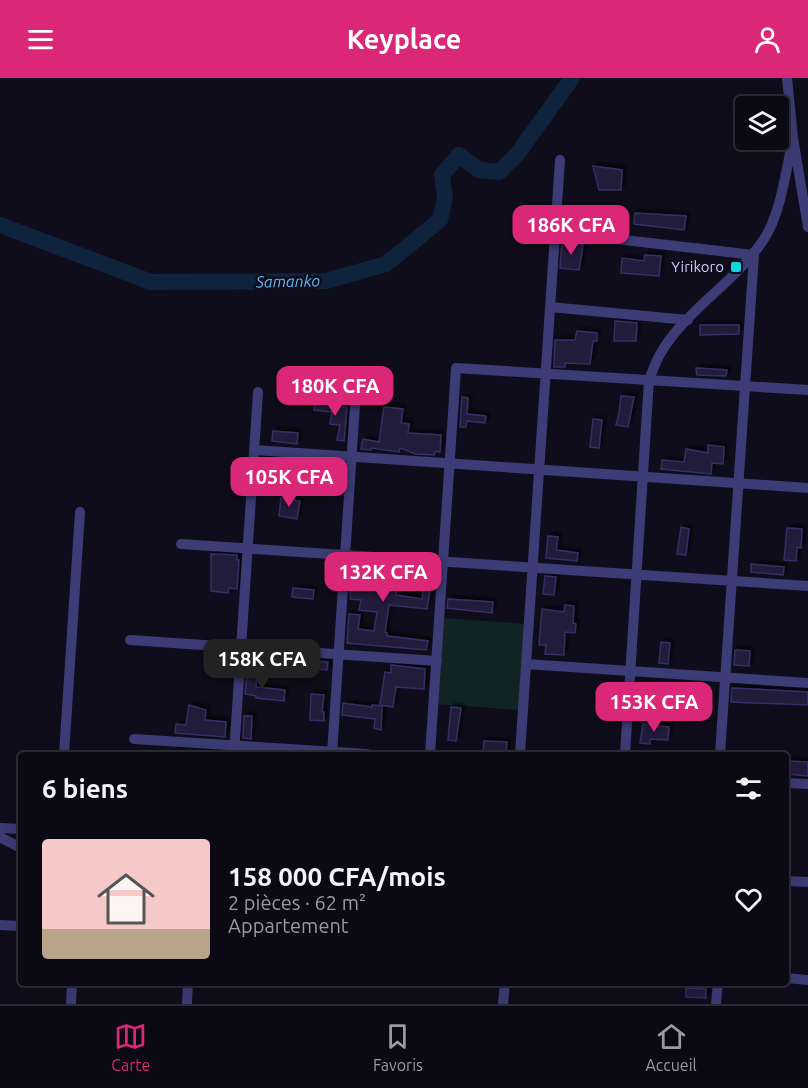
<!DOCTYPE html>
<html lang="fr">
<head>
<meta charset="utf-8">
<style>
  :root { --surface:#0b0a14; --page:#14131d; --text:#f1f3f6; --muted:#9a9aa0; --line:#2b2b34; --accent:#db2777 }
  body { margin:0; font-family:Ubuntu,sans-serif; background:var(--page); color:var(--text); height:100vh; display:flex; flex-direction:column; font-size:22px; white-space:nowrap }
  * { box-sizing:border-box; margin:0 }
  p { font-size:20px; color:var(--muted) }
  .icon { flex:none; width:33px; height:33px; fill:none; stroke:currentColor; stroke-width:2; stroke-linecap:round; stroke-linejoin:round }
  .map { position:relative; flex:1; overflow:hidden }
  .side { position:absolute; left:18px; top:674px; width:771px; height:234px; display:flex; flex-direction:column; background:var(--surface); border-radius:6px; box-shadow:0 6px 24px #0002,0 0 0 2px var(--line) }
  .side>* { flex:none }
  .buttons { position:absolute; left:735px; top:18px; display:grid; gap:12px }
  .buttons a { display:grid; place-items:center; width:54px; height:54px; border-radius:6px; background:var(--surface); box-shadow:0 6px 24px #0002,0 0 0 2px var(--line); font-size:30px }
  .price { position:absolute; translate:-50% -51px; padding:0 14px; border-radius:12px; background:var(--accent); color:#fff; font-size:20px; line-height:39px; filter:drop-shadow(0 2px 3px #0008) }
  .price::after { content:''; position:absolute; left:50%; top:36px; width:18px; height:14px; margin-left:-9px; background:inherit; clip-path:polygon(0 0,100% 0,50% 100%) }
  .price.on { background:#222; color:#fff }
  ul { padding:0; list-style:none }
  li { display:flex; align-items:center; gap:18px; height:150px; padding:0 24px }
  li+li { border-top:2px solid var(--line) }
  li span { display:grid; place-items:center; flex:none; width:168px; height:120px; border-radius:6px; color:#555 }
  li>.icon { margin-inline-start:auto }
  span .icon { width:72px; height:72px; fill:#fffc; stroke-width:1 }
  li b { font-size:26px }
  h2 { display:flex; justify-content:space-between; align-items:center; height:72px; padding:0 24px; font-size:26px }
  header { display:flex; justify-content:space-between; align-items:center; height:78px; padding:0 24px; background:var(--accent); color:#fff; font-size:27px; font-weight:600 }
  .menu { display:flex; justify-content:space-around; align-items:center; height:84px; border-top:2px solid var(--line); background:var(--surface); font-size:16px; color:var(--muted) }
  .menu a { display:grid; justify-items:center; gap:3px }
  .menu .on { color:var(--accent) }
  .map>svg:first-child { display:block }
  .green { fill:#102523 }
  .lines { fill:none; stroke-linecap:round; stroke-linejoin:round }
  .river { stroke:#0f233d; stroke-width:16 }
  .building { fill:#201b3b; stroke:#372f65; stroke-width:1.5; filter:url(#shadow) }
  .minor { stroke:#3c3c76; stroke-width:10 }
  .poi-dot { fill:#13d2df; stroke:#0f0d1b; stroke-width:2 }
  .labels { text-anchor:middle; stroke-width:5; stroke-linejoin:round; paint-order:stroke }
  .poi-label { font-size:15px; fill:#cfccfb; stroke:#0f0d1b; text-anchor:end }
  .water-label { font-size:16px; font-style:italic; fill:#63b5f1; stroke:#0f0d1b }
</style>
</head>
<body>
<header><svg class="icon" aria-label="menu" viewBox="0 0 24 24"><path d="M4 6h16M4 12h16M4 18h16"/></svg>Keyplace<svg class="icon" aria-label="person" viewBox="0 0 24 24"><circle cx="12" cy="8" r="4"/><path d="M4 21q1-7 8-7t8 7"/></svg></header>
<div class="map">
<svg width="808" height="926" viewBox="0 0 808 926">
  <defs>
    <filter id="shadow"><feDropShadow dx="3.5" dy="-3.5" stdDeviation="1.5" flood-color="#0009"/></filter>
  </defs>
  <rect width="100%" height="100%" fill="#0f0d1b"/>
  <path class="green" d="M442 540 526 546 520 632 436 626Z"/>
  <g class="lines">
    <path class="river" d="M0 147 151 204 326 203 386 186 440 142 445 120 442 97 459 77 479 92 499 94 518 75 572 0"/>
  </g>
  <path class="building" d="M593 88 622 92 621 112H599Z
    M635 135 686 138 684 152 634 146Z
    M562 164 583 167 579 192 560 190Z
    M645 177 661 178 659 198 621 195 622 180 644 183Z
    M615 243 637 245 636 263H614Z
    M700 247H739V256L700 257Z
    M577 253 597 255V263H593L590 286 565 285V289H554L555 262H575Z
    M696 290 727 292 726 298 697 297Z
    M621 318 634 319 628 349 616 347 619 335Z
    M462 319 468 320 467 336 486 338 485 345 467 343 466 349H460Z
    M315 325 347 329 344 363 337 362 340 347 330 346 332 334 314 332Z
    M384 329 403 331 401 345 409 346 408 355 441 357 440 374 436 373 434 377 416 376 400 370 399 374 372 370 371 372 361 371 363 361 379 364Z
    M593 341 602 342 599 370 590 369Z
    M273 353 298 355 297 366 272 363Z
    M708 367 724 369 723 386 712 385 711 396 661 391 662 382 684 384 686 371 708 375Z
    M281 420 300 423 297 441 279 438Z
    M681 449 689 451 686 477 677 476Z
    M787 450 802 451 801 470 797 469 796 483 784 482Z
    M548 458 558 459 556 472 578 475 577 483 546 480Z
    M211 476 237 477V482H239L237 511 229 510 228 515 211 513Z
    M352 485 416 489 415 499 398 497 396 517 422 521 426 494 433 496 427 531 389 527 385 554 387 555V558L428 563 426 572 347 565 349 536 360 537 358 551 374 553 377 534 359 532 361 522 350 521Z
    M751 486 784 489 783 497 751 494Z
    M545 498 556 499 554 517 543 516Z
    M293 510 314 512 313 521 292 519Z
    M448 521 493 524 492 535 447 530Z
    M565 527 574 528 573 545 576 546 575 555 565 554 564 577 545 576 546 567H539L542 531 564 534Z
    M661 564 670 565 668 586 659 585Z
    M735 572 750 573 749 588 734 587Z
    M252 578 328 584 327 592 309 590V593L252 585Z
    M391 587 425 591 424 611 396 609 393 629 380 627 385 594 391 595Z
    M247 594 257 595 256 609 285 612 284 623 256 620V618L245 616Z
    M732 610 808 614V627L731 624Z
    M311 616 324 617 322 634H324V643L310 642Z
    M343 625 372 629V627L382 628 381 652 374 650 375 641 342 637Z
    M189 627 206 632 205 642 226 644 225 659 175 655 176 646 186 647Z
    M451 629 461 630 456 663 448 662Z
    M244 638H252L251 661 243 660Z
    M643 646 669 649 668 662 650 661V666L640 665Z
    M484 663 507 664 506 676H483Z
    M786 683 808 684V698L786 696Z
    M686 910 706 911V920L686 919Z"/>
  <g class="lines">
    <path class="minor" d="M787 0 793 60 808 149
      M555 154 754 177 720 676
      M550 229 688 242
      M255 372 808 410
      M181 466 808 508
      M130 562 437 583
      M526 586 808 605
      M134 661 367 676
      M64 676 80 434
      M234 676 258 314
      M332 676 357 296
      M430 676 456 290 808 312
      M520 676 560 82
      M625 676 649 302C653 292 656 282 662 273 687 231 737 203 764 161 781 135 786 92 793 60
      M786 705 808 706
      M0 750 21 751
      M0 759 21 770
      M786 803 808 804
      M0 847 21 848
      M786 900 808 902
      M71 926 72 904
      M187 926 188 904
      M503 926 505 904
      M716 926 718 904"/>
  </g>
  <rect class="poi-dot" x="730" y="183" width="12" height="12" rx="3"/>
  <g class="labels">
    <g class="poi-label">
      <text x="724" y="194">Yirikoro</text>
    </g>
    <g class="water-label">
      <text transform="translate(288 203) rotate(-1)" y="6">Samanko</text>
    </g>
  </g>
</svg>
<div class="buttons">
<a><svg class="icon" aria-label="layers" viewBox="0 0 24 24"><path d="M12 4l9 5-9 5-9-5zM3 14l9 5 9-5"/></svg></a>
</div>
<b class="price" style="left:571px;top:178px">186K CFA</b>
<b class="price" style="left:335px;top:339px">180K CFA</b>
<b class="price" style="left:289px;top:430px">105K CFA</b>
<b class="price" style="left:383px;top:525px">132K CFA</b>
<b class="price on" style="left:262px;top:612px">158K CFA</b>
<b class="price" style="left:654px;top:655px">153K CFA</b>
<section class="side">
<h2>6 biens<svg class="icon" aria-label="filters" viewBox="0 0 24 24"><path d="M4 7h16M4 17h16"/><circle cx="9" cy="7" r="2"/><circle cx="15" cy="17" r="2"/></svg></h2>
<ul>
<li><span style="background:linear-gradient(#f6c9c9 75%,#b9a48a 0)"><svg class="icon" aria-label="home" viewBox="0 0 24 24"><path d="M3 11l9-7 9 7M6 9v11h12V9"/></svg></span><div><b>158 000 CFA/mois</b><p>2 pièces · 62 m²</p><p>Appartement</p></div><svg class="icon" aria-label="heart" viewBox="0 0 24 24"><path d="M12 20l-8-8c-3-5 5-10 8-4 3-6 11-1 8 4z"/></svg></li>
</ul>
</section>
</div>
<nav class="menu">
<a class="on"><svg class="icon" aria-label="map" viewBox="0 0 24 24"><path d="M3 6l6-2 6 2 6-2v14l-6 2-6-2-6 2zM9 4v14M15 6v14"/></svg>Carte</a>
<a><svg class="icon" aria-label="saved" viewBox="0 0 24 24"><path d="M7 4h10v16l-5-4-5 4z"/></svg>Favoris</a>
<a><svg class="icon" aria-label="home" viewBox="0 0 24 24"><path d="M3 11l9-7 9 7M6 9v11h12V9"/></svg>Accueil</a>
</nav>
</body>
</html>
